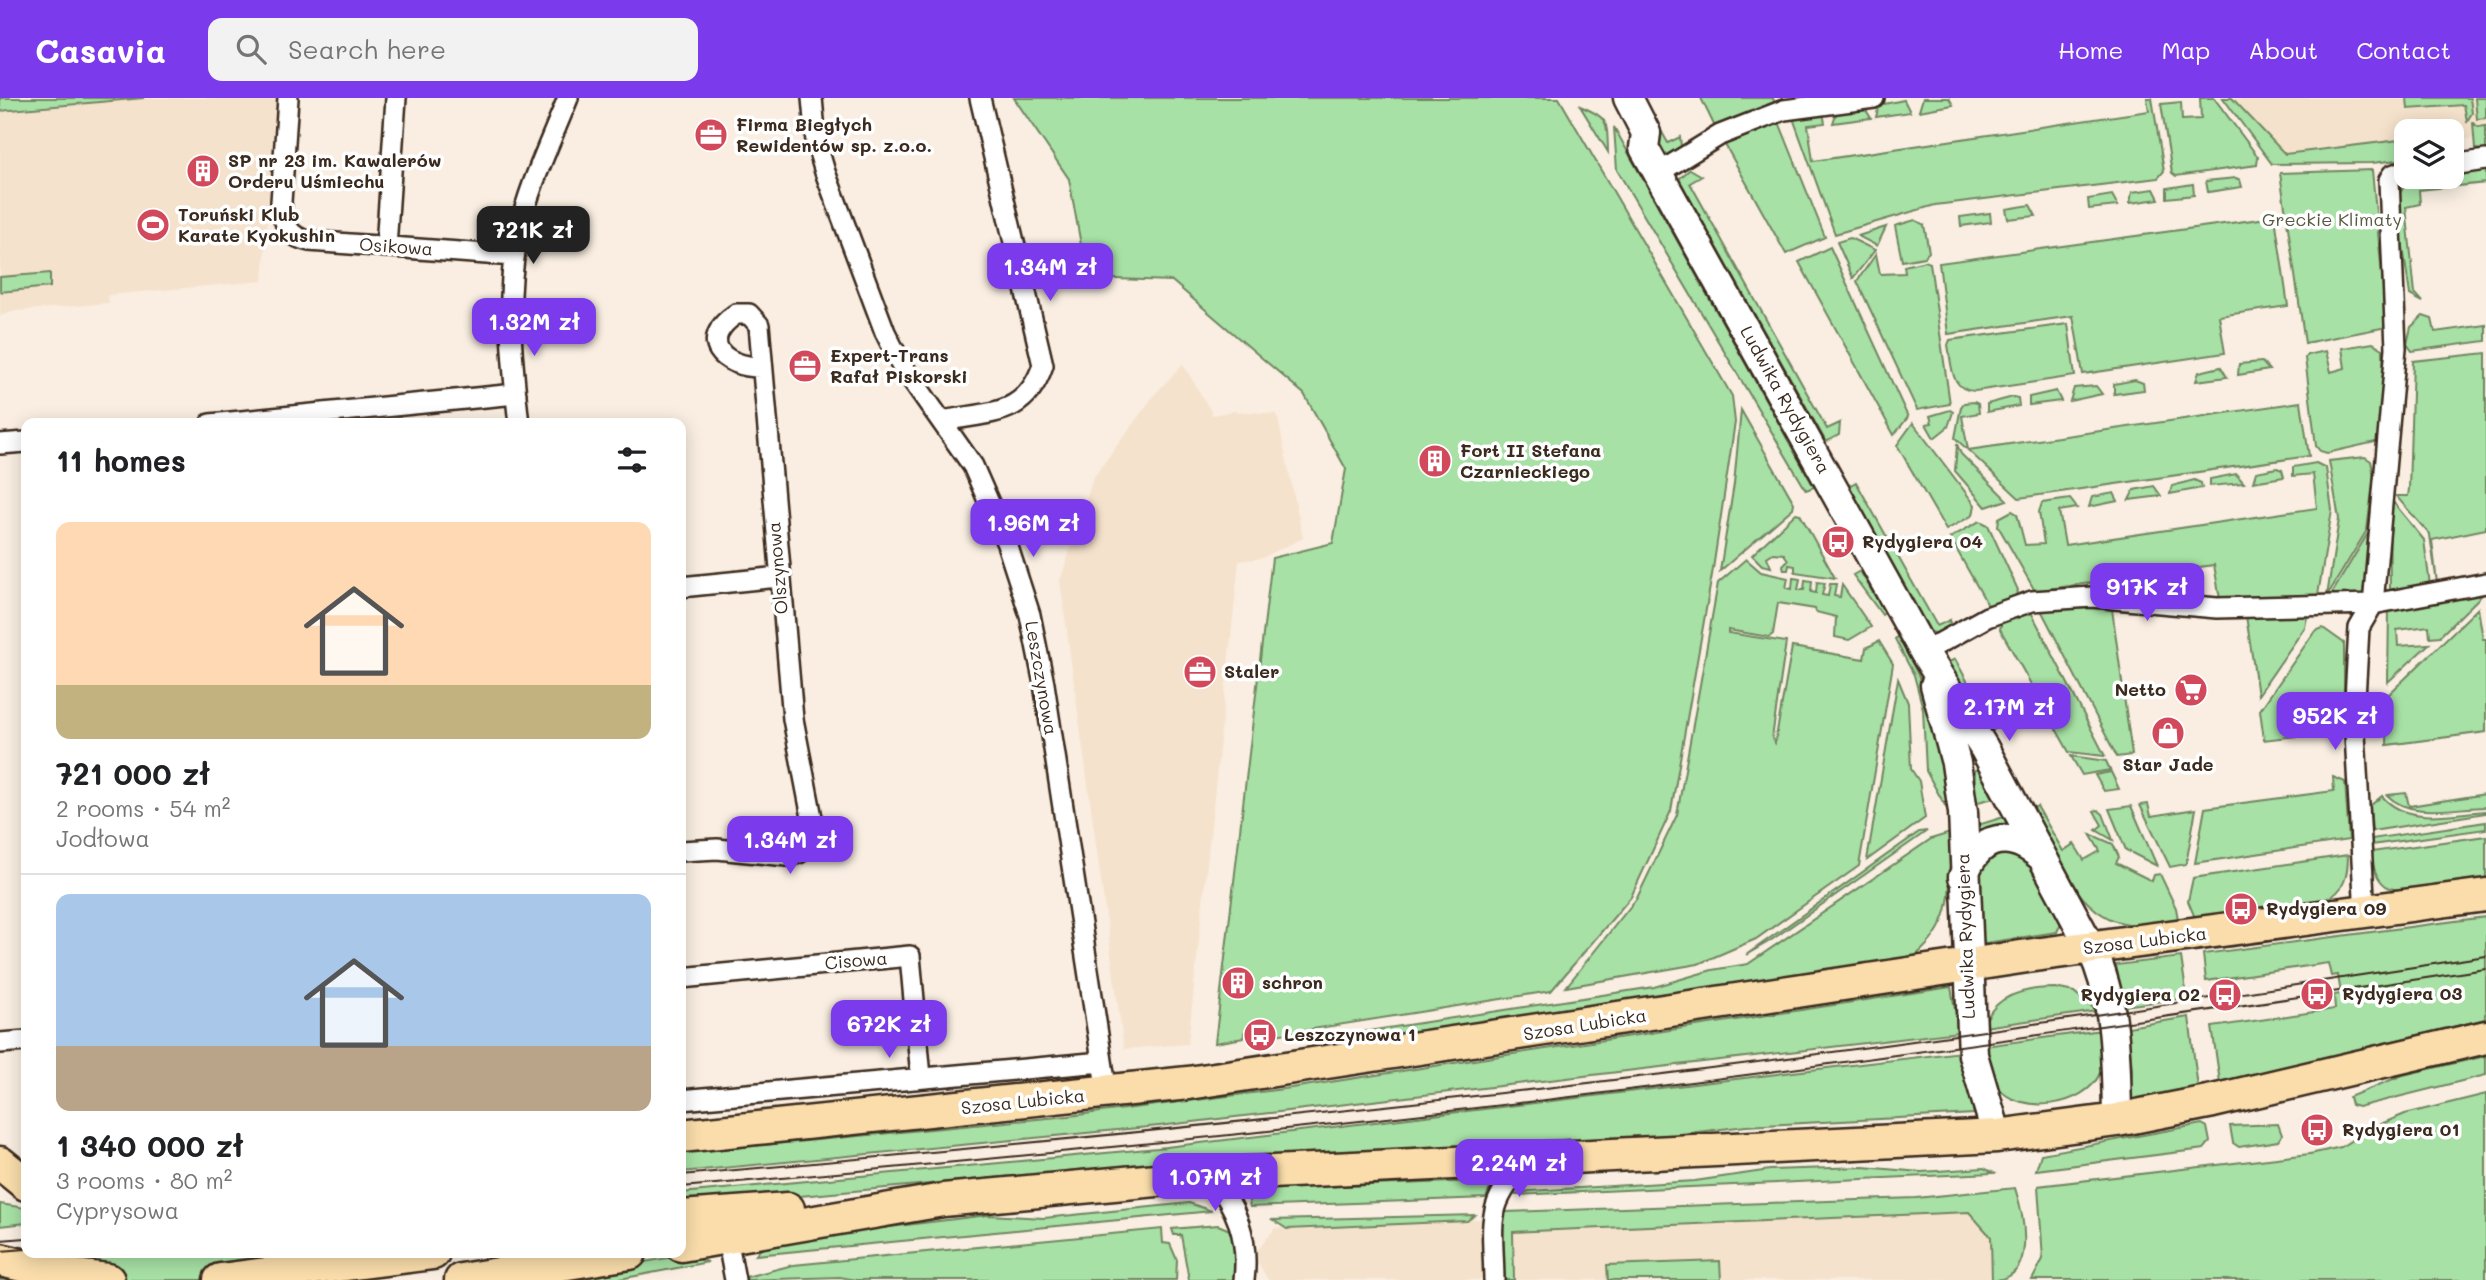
<!DOCTYPE html>
<html lang="en">
<head>
<meta charset="utf-8">
<style>
  :root { --surface:#fff; --page:#f2f2f2; --text:#202124; --muted:#757577; --line:#e0e0e0; --accent:#7c3aed }
  body { margin:0; font-family:Mali,sans-serif; background:var(--page); color:var(--text); height:100vh; display:flex; flex-direction:column; font-size:26px; white-space:nowrap }
  * { box-sizing:border-box; margin:0 }
  p { font-size:23px; color:var(--muted) }
  .icon { flex:none; width:38px; height:38px; fill:none; stroke:currentColor; stroke-width:2; stroke-linecap:round; stroke-linejoin:round }
  .map { position:relative; flex:1; overflow:hidden }
  .details { position:absolute; left:21px; top:320px; width:665px; height:840px; display:flex; flex-direction:column; background:var(--surface); border-radius:14px; box-shadow:0 4px 18px #0003 }
  .details>* { flex:none }
  .fabs { position:absolute; left:2394px; top:21px; display:grid; gap:14px }
  .fabs a { display:grid; place-items:center; width:70px; height:70px; border-radius:14px; background:var(--surface); box-shadow:0 4px 18px #0003; font-size:35px }
  .price { position:absolute; translate:-50% -60px; padding:0 16px; border-radius:14px; background:var(--accent); color:#fff; font-size:23px; line-height:46px; filter:drop-shadow(0 2px 4px #0008) }
  .price::after { content:''; position:absolute; left:50%; top:42px; width:21px; height:16px; margin-left:-10px; background:inherit; clip-path:polygon(0 0,100% 0,50% 100%) }
  .price.selected { background:#222; color:#fff }
  ul { padding:0; list-style:none }
  li { display:grid; align-content:center; gap:14px; height:371px; padding:0 35px }
  li+li { border-top:2px solid var(--line) }
  li span { display:grid; place-items:center; height:217px; border-radius:14px; color:#555 }
  li>.icon { margin-inline-start:auto }
  span .icon { width:126px; height:126px; fill:#fffc; stroke-width:1 }
  li b { font-size:30px }
  h2 { display:flex; justify-content:space-between; align-items:center; height:84px; padding:0 35px; font-size:30px }
  header { display:flex; align-items:center; gap:42px; box-sizing:border-box; height:98px; padding:0 35px; background:var(--accent); color:#fff }
  header strong { font-size:33px }
  nav { display:flex; gap:38px; margin-inline-start:auto; font-size:24px }
  .search { width:490px; height:63px; background:var(--page); display:flex; align-items:center; gap:18px; box-sizing:border-box; padding:0 24px; border-radius:14px; color:var(--muted); font-size:26px }
  .map>svg:first-child { display:block }
  .built { fill:#f5e2cc }
  .green { fill:#a7e1a5; stroke:#718662; stroke-width:2 }
  .lines { fill:none; stroke-linecap:round; stroke-linejoin:round }
  .street-casing { stroke:#3b2a1e; stroke-width:24 }
  .secondary-casing { stroke:#3b2a1e; stroke-width:33 }
  .primary-casing { stroke:#3b2a1e; stroke-width:37 }
  .street { stroke:#fff; stroke-width:19 }
  .secondary { stroke:#fff; stroke-width:28 }
  .primary { stroke:#faddab; stroke-width:32 }
  .tram { stroke:#3b2a1e; stroke-width:2 }
  .labels { text-anchor:middle; stroke-width:7; stroke-linejoin:round; paint-order:stroke }
  .poi-label { font-size:18px; font-weight:bold; fill:#3b2a1e; stroke:#fff; text-anchor:start }
  .park-label { font-size:18px; fill:#565840; stroke:#fff }
  .street-label { font-size:18px; fill:#3b2a1e; stroke:#fff }
</style>
</head>
<body>
<header>
<strong>Casavia</strong>
<div class="search"><svg class="icon" aria-label="search" viewBox="0 0 24 24"><circle cx="10" cy="10" r="6"/><path d="M15 15l6 6"/></svg>Search here</div>
<nav><a>Home</a><a>Map</a><a>About</a><a>Contact</a></nav>
</header>
<div class="map">
<svg width="2486" height="1182" viewBox="0 0 2486 1182">
  <rect width="100%" height="100%" fill="#f9eee1"/>
  <filter id="ink" filterUnits="userSpaceOnUse"><feTurbulence type="fractalNoise" baseFrequency=".0143" numOctaves="2"/><feDisplacementMap in="SourceGraphic" scale="14" xChannelSelector="R" yChannelSelector="G"/><feConvolveMatrix kernelMatrix="1 2 1 2 8 2 1 2 1" color-interpolation-filters="sRGB"/></filter>
  <g filter="url(#ink)">
    <path class="built" d="M0 0H276L263 183 108 197 109 205 16 213 0 218Z
      M2232 0H2486V39L2452 43V33H2406V48L2400 49 2399 42 2285 56Z
      M1183 266 1213 317 1234 313 1277 316 1303 440 1262 460 1239 463 1188 946 1124 951 1060 483 1093 380 1155 296Z
      M1969 1114 1991 1139 1992 1182H1514L1512 1134Z
      M1483 1121 1485 1182H1268L1254 1157 1275 1130Z"/>
    <path class="green" d="M0 0H144L0 13Z
      M1014 0H1559L1732 298 1735 324 1713 471 1671 713 1631 799 1551 893 1269 938 1266 930 1244 934V940L1215 945 1272 460 1333 445 1346 371 1304 296 1172 183 1087 180 1069 81Z
      M1701 0H1773L1775 7 1715 29Z
      M1923 0H1949L1953 7 1919 13Z
      M2147 0H2152L2164 73 2158 80 1935 107 1835 136 1793 20 1823 15 1825 25 1808 27 1813 63 2149 13Z
      M2200 0H2214L2258 59 2257 67 2176 78 2172 75 2161 6 2181 4 2182 22 2201 21Z
      M2223 0H2232L2285 56 2400 42V49L2406 48V61L2372 65 2272 66Z
      M2407 0H2470L2472 15 2467 23 2464 7 2408 11Z
      M2475 0H2486V20L2477 21Z
      M1904 2 1910 14 1876 19 1879 7Z
      M1580 8C1609 20 1607 23 1608 54Z
      M1648 9 1668 45 1680 39 1681 48 1674 56 1666 57 1641 13Z
      M1864 9 1871 20 1833 25 1837 13Z
      M1779 24 1825 139 1786 156 1723 43Z
      M2473 25 2478 29 2486 28V52L2475 51Z
      M1614 29 1814 389 1806 392 1617 72Z
      M1690 71 1702 78 1690 85 1827 331 1840 325 1839 337 1826 344 1679 81Z
      M2486 71V85L2419 92 2420 106 2406 109 2415 195 2423 204 2410 197 2397 107C2400 76 2428 79 2452 79V75Z
      M2372 72 2387 229 2305 245 2280 75Z
      M2236 80 2240 82 2242 89 2208 94 2206 83Z
      M2193 86 2194 97 2167 100V90Z
      M2154 91 2159 101 2130 105 2132 94Z
      M2112 97 2118 108 2089 111 2088 101Z
      M2030 107 2036 118 2008 121 2006 111Z
      M1990 115 1991 124 1961 128 1960 119Z
      M2275 119 2288 208 2219 218 2225 255 2083 276 2073 218 1948 236 1939 165Z
      M1915 122 1924 127 1929 154 1924 159 1902 163 1895 128Z
      M1886 129 1877 148 1858 138Z
      M1850 140 1875 152 1853 180 1837 144Z
      M1830 149 1908 319 1894 337 1799 164Z
      M1876 156 1880 176 1905 175 1904 168 1925 163 1930 165 1950 306 1917 312 1857 183Z
      M50 175V189L0 194V179Z
      M2423 218 2432 221 2435 234 2486 227V243L2412 253 2407 246 2411 229Z
      M2068 226 2075 278 1975 293C1950 293 1952 267 1948 247L1950 242Z
      M2373 245 2383 251 2385 330 2380 343 2327 355 2320 353 2316 348 2305 260 2307 257 2326 253 2331 274 2345 270 2342 250Z
      M2486 255V431L2432 442 2437 485 2430 437 2396 398H2408L2409 391 2413 263Z
      M2262 264 2269 272 2238 277 2239 266Z
      M2221 269 2227 279 2196 283 2199 274Z
      M2135 282 2143 285 2144 292 2114 296V286Z
      M2096 288 2102 296 2070 303 2074 290Z
      M2056 293 2061 303 2029 307V299Z
      M2013 299 2018 300 2019 308 1987 314V306Z
      M1974 304 1978 306 1979 315 1962 318 1968 352 2301 304 2309 358 2019 400 1955 340 1961 309 1964 305Z
      M1741 312 1794 405 1793 410 1720 473 1734 386Z
      M1950 312 1953 314 1948 329 1934 340 1926 326 1932 325 1930 318Z
      M1913 325 1975 407 1973 417 1946 432 1897 347Z
      M1957 346 1961 356 2007 402 1986 409 1955 373Z
      M2365 359 2371 363 2374 378 2367 432 2327 498 2339 421 2329 363Z
      M2316 365 2326 370 2332 412 2318 497 2220 501 2214 467 2035 493 1998 428 1999 420 2012 413 2017 416 2025 447 2044 446 2039 414 2042 405 2070 401 2077 410 2059 413 2065 447 2317 410 2313 376 2293 378V369Z
      M2277 370 2282 372 2284 379 2253 384 2256 374Z
      M2236 376 2244 385 2210 388V381Z
      M2194 382 2201 385 2202 390 2170 396 2172 388Z
      M1856 384 1937 528 1950 522 1949 530 1940 537 1929 533 1849 388Z
      M2154 388 2161 398 2129 402 2134 392Z
      M2114 395 2118 403 2089 409 2092 399Z
      M2389 399 2424 442 2430 487 2390 492Z
      M1796 415 1800 416 1835 480 1795 474V468L1789 467 1788 472H1784L1783 467 1788 462 1784 456 1773 455 1767 459 1771 469 1762 467 1752 457Z
      M1980 423 1988 427 2018 492 2015 499 1990 511 1950 440Z
      M2368 435 2365 493 2362 497H2331Z
      M1746 461 1761 474 1788 480 1786 490 1792 491 1793 480 1800 481 1798 492H1804L1805 482 1812 483 1811 494 1816 495 1817 484 1825 485 1822 497 1828 498 1830 486H1836L1834 498 1840 499 1842 487 1871 529 1849 542 1835 539 1836 519 1816 514 1815 511 1778 505 1773 536 1769 539 1728 532V535L1786 544 1772 640 1775 645 1792 549 1864 561 1866 550 1879 543 1893 566 1859 768 1756 841 1698 866 1566 889 1637 800 1677 717 1718 485Z
      M1860 473 1885 515 1882 517 1853 477Z
      M2486 493 2440 538 2430 539 2429 528 2397 532 2398 548 2429 546 2388 584 2389 509Z
      M2039 508 2112 511 2132 657 2117 659Z
      M2478 510 2483 541H2486V634L2387 647 2388 597Z
      M2029 514 2032 516 2105 658 2069 654 2000 531 2002 523Z
      M2303 517 2307 519 2305 529 2258 597 2246 518Z
      M2323 530 2344 545V596L2305 637 2264 642 2260 612 2315 533Z
      M1898 538 1918 577 1941 640 1951 712 1948 713 1926 673 1923 611 1914 577 1895 541Z
      M1955 561 1994 632 1988 636 1947 565Z
      M1898 581 1908 605 1911 671 1919 683 1925 720 1867 762Z
      M2345 603 2342 629 2311 636Z
      M2071 658 2106 663 2110 672 2082 677Z
      M1982 670 1998 699 1974 705 1975 672Z
      M2111 674 2119 691 2104 693 2095 677Z
      M2333 679 2345 684 2349 742 2195 765 2205 710 2334 693Z
      M2406 695 2409 708 2486 696V709C2454 709 2411 722 2387 697Z
      M2382 698C2407 728 2452 715 2486 713V715L2372 733 2370 708Z
      M2148 706 2151 718 2196 711 2186 766 2170 769 2140 707Z
      M2037 708 2063 753 2074 746 2084 762 2100 753 2090 736 2113 746 2119 759 2116 765 2152 783 2154 777 2160 776 2176 810 2178 821C2162 823 2145 828 2129 826 2078 821 2052 750 2030 712Z
      M2131 708 2157 768 2126 752 2109 711Z
      M2098 712 2103 716 2113 742 2096 732 2102 727 2094 713Z
      M2007 718 2015 732 1975 741V728Z
      M2486 724V731L2371 747V741Z
      M1927 733 1770 843 1746 857 1919 734Z
      M1950 735C1949 786 1958 823 1915 858L1406 936H1349L1654 889 1712 872 1748 866 1931 741Z
      M2486 738V780C2465 783 2401 799 2386 788 2375 780 2372 765 2371 754Z
      M1991 754 2028 757 2060 815 2061 825 2057 834 1986 845 1977 842 1974 774Z
      M2348 757C2348 776 2345 794 2326 801L2195 820 2188 803 2193 780Z
      M2486 819V921L2220 984 2212 929 2335 911 2334 897 2341 896 2338 877 2331 878 2328 865 2206 883 2203 856Z
      M2181 859 2187 900 2124 908 2116 867Z
      M1951 889 1959 934 1159 1028 681 1074V1055L1069 1018 1291 990Z
      M2055 890 2074 894 2097 913 1984 929C1992 897 2026 890 2055 890Z
      M2189 919 2198 990 2130 1004 2132 972 2128 929Z
      M2102 932C2102 946 2105 962 2100 975 2086 1009 2020 1018 1997 989 1989 978 1987 961 1984 948Z
      M1961 954 1974 1016 1746 1028 1632 1042 1209 1060 681 1109V1095L1158 1050Z
      M2486 958V977L2358 1009 2351 1007 2349 999 2403 977Z
      M2486 996V1182H2032L2043 1161 2038 1088 2310 1056 2341 1049 2369 1031 2405 1016Z
      M2202 1026 2207 1029 2210 1044 2204 1051 2036 1072 2041 1056Z
      M2278 1026 2282 1037 2278 1043 2239 1049 2233 1045 2230 1028Z
      M1863 1069 1921 1074 1984 1070 1994 1075 1515 1097 1529 1093 1695 1083 1770 1072Z
      M1484 1083 1490 1090 1486 1100 1250 1109 1247 1094 1252 1091Z
      M2015 1090C2024 1118 2038 1182 1992 1182L1991 1139 1969 1114 1513 1134 1514 1182H1501L1500 1126 1506 1114 1916 1100Z
      M1189 1105 1212 1113 756 1157 763 1148 775 1143 988 1117 1044 1120Z
      M0 1106 26 1110V1125L0 1128Z
      M1475 1117 1467 1123 1287 1131 1273 1122Z
      M1218 1127 1230 1132 1237 1156 1234 1182H1189L1181 1137H1174L1172 1131Z
      M1162 1131 1163 1145 1170 1146 1177 1162 1176 1182H856L840 1179 747 1182 746 1179 793 1167Z
      M70 1155H313L257 1182H0V1169L70 1162Z
      M685 1157 708 1164 615 1182H540Z
      M1720 1163 1721 1182H1608L1607 1167Z"/>
    <g class="lines">
      <defs>
        <path id="street" d="M288 0 281 104C283 124 287 139 309 143L514 158
          M812 0 816 44 825 74 885 234 901 266 973 368 1007 446 1030 517 1044 586 1107 995
          M2452 67 2486 62
          M1658 75 1720 37 1784 12 1874 0
          M386 149 396 0
          M943 323C990 313 1025 320 1043 267L980 0
          M210 326 516 296
          M519 326C512 264 505 198 518 137 528 90 550 45 568 0
          M0 346 26 344
          M681 489 779 479
          M1924 554 1987 519 2032 503 2092 499 2217 510 2373 506 2486 485
          M681 753 717 751 787 758 799 755 815 735 793 621 759 227 749 216H736C697 242 722 269 761 269
          M2365 816 2354 618 2359 530 2373 506 2396 250 2389 82 2392 77 2406 72
          M681 880 910 858 921 979
          M0 945 26 943
          M681 1002 1102 964
          M1210 1077C1237 1108 1249 1141 1244 1182
          M727 1139 735 1182
          M1494 1182C1493 1122 1484 1107 1528 1062"/>
        <path id="secondary" d="M1628 0 1646 35 1644 50 1924 554 1984 650 2091 850C2117 904 2116 963 2117 1022
          M1935 587 1956 665 1963 714 1973 957 1997 1038
          M1963 779C1979 735 2011 731 2043 760"/>
        <path id="primary" d="M681 1038 1188 985 2034 857 2486 797
          M0 1065 26 1086
          M681 1119 788 1111
          M681 1147 943 1102 1210 1077 1997 1038 2117 1022 2213 1003 2486 939
          M0 1162 66 1177 108 1182
          M220 1182 433 1155
          M461 1182 630 1155"/>
      </defs>
      <use href="#street" class="street-casing"/>
      <use href="#secondary" class="secondary-casing"/>
      <use href="#primary" class="primary-casing"/>
      <use href="#street" class="street"/>
      <use href="#secondary" class="secondary"/>
      <use href="#primary" class="primary"/>
      <path class="tram" d="M681 1077C1009 1048 1336 1016 1663 976 1938 942 2212 900 2486 858
        M681 1089C1002 1061 1324 1030 1644 990 1926 955 2206 913 2486 871
        M0 1142 26 1140
        M0 1153 26 1151"/>
    </g>
  </g>
  <defs>
    <symbol id="office-disc" viewBox="-11 -11 22 22"><circle r="9.5" fill="#d1495b" stroke="#fff"/><path d="M-6-3h4V-5.5h4V-3h4V5H-6ZM-1-4.5V-3h2v-1.5ZM-6 0V1H6V0Z" fill="#fff"/></symbol>
    <symbol id="building-disc" viewBox="-11 -11 22 22"><circle r="9.5" fill="#d1495b" stroke="#fff"/><path d="M-4-6H4V6H1V3H-1V6H-4ZM-2.5-4.3h1.7v1.8h-1.7ZM.8-4.3h1.7v1.8H.8ZM-2.5-1h1.7V.8h-1.7ZM.8-1h1.7V.8H.8Z" fill="#fff"/></symbol>
    <symbol id="stadium-disc" viewBox="-11 -11 22 22"><circle r="9.5" fill="#d1495b" stroke="#fff"/><path d="M0-5a6.5 5 0 1 0 0 10a6.5 5 0 1 0 0-10ZM-3.5-1.8h7v3.6h-7Z" fill="#fff"/></symbol>
    <symbol id="bus-disc" viewBox="-11 -11 22 22"><circle r="9.5" fill="#d1495b" stroke="#fff"/><path d="M-5-6H5V4H4V6H2V4H-2V6H-4V4H-5ZM-3.5-4V0h7V-4ZM-3.5 1.2v1.5H-2V1.2ZM2 1.2v1.5H3.5V1.2Z" fill="#fff"/></symbol>
    <symbol id="supermarket-disc" viewBox="-11 -11 22 22"><circle r="9.5" fill="#d1495b" stroke="#fff"/><path d="M-6-5.5h2.5l.6 2H6L4.5 2H-2.5L-4.4-4H-6ZM-1.5 3.2a1.3 1.3 0 1 0 .1 0ZM3 3.2a1.3 1.3 0 1 0 .1 0Z" fill="#fff"/></symbol>
    <symbol id="shop-disc" viewBox="-11 -11 22 22"><circle r="9.5" fill="#d1495b" stroke="#fff"/><path d="M-5-2.5h2.3a2.7 3.5 0 0 1 5.4 0H5L5.5 6h-11ZM-1.5-2.5h3a1.5 2.3 0 0 0-3 0Z" fill="#fff"/></symbol>
  </defs>
  <g fill-rule="evenodd">
    <use href="#office-disc" x="692" y="18" width="38" height="38"/>
    <use href="#building-disc" x="184" y="54" width="38" height="38"/>
    <use href="#stadium-disc" x="134" y="108" width="38" height="38"/>
    <use href="#office-disc" x="786" y="249" width="38" height="38"/>
    <use href="#building-disc" x="1416" y="344" width="38" height="38"/>
    <use href="#bus-disc" x="1819" y="425" width="38" height="38"/>
    <use href="#office-disc" x="1181" y="555" width="38" height="38"/>
    <use href="#supermarket-disc" x="2172" y="573" width="38" height="38"/>
    <use href="#shop-disc" x="2149" y="616" width="38" height="38"/>
    <use href="#bus-disc" x="2222" y="792" width="38" height="38"/>
    <use href="#building-disc" x="1219" y="866" width="38" height="38"/>
    <use href="#bus-disc" x="2298" y="877" width="38" height="38"/>
    <use href="#bus-disc" x="2206" y="878" width="38" height="38"/>
    <use href="#bus-disc" x="1241" y="918" width="38" height="38"/>
    <use href="#bus-disc" x="2298" y="1013" width="38" height="38"/>
  </g>
  <g class="labels">
    <g class="poi-label">
      <text x="736" y="33">Firma Biegłych<tspan x="736" dy="21">Rewidentów sp. z.o.o.</tspan></text>
      <text x="228" y="69">SP nr 23 im. Kawalerów<tspan x="228" dy="21">Orderu Uśmiechu</tspan></text>
      <text x="178" y="123">Toruński Klub<tspan x="178" dy="21">Karate Kyokushin</tspan></text>
      <text x="830" y="264">Expert-Trans<tspan x="830" dy="21">Rafał Piskorski</tspan></text>
      <text x="1460" y="359">Fort II Stefana<tspan x="1460" dy="21">Czarnieckiego</tspan></text>
      <text x="1862" y="450">Rydygiera 04</text>
      <text x="1224" y="580">Staler</text>
      <text x="2166" y="598" text-anchor="end">Netto</text>
      <text x="2168" y="673" text-anchor="middle">Star Jade</text>
      <text x="2266" y="817">Rydygiera 09</text>
      <text x="1262" y="891">schron</text>
      <text x="2342" y="902">Rydygiera 03</text>
      <text x="2200" y="903" text-anchor="end">Rydygiera 02</text>
      <text x="1284" y="943">Leszczynowa 1</text>
      <text x="2342" y="1038">Rydygiera 01</text>
    </g>
    <g class="park-label">
      <text x="2332" y="128">Greckie Klimaty</text>
    </g>
    <g class="street-label">
      <text transform="translate(396 149) rotate(4)" y="6">Osikowa</text>
      <text transform="translate(1785 302) rotate(61)" y="6">Ludwika Rydygiera</text>
      <text transform="translate(778 470) rotate(-95)" y="6">Olszynowa</text>
      <text transform="translate(1041 580) rotate(80)" y="6">Leszczynowa</text>
      <text transform="translate(1966 838) rotate(-92)" y="6">Ludwika Rydygiera</text>
      <text transform="translate(2145 843) rotate(-7)" y="6">Szosa Lubicka</text>
      <text transform="translate(856 863) rotate(-5)" y="6">Cisowa</text>
      <text transform="translate(1585 927) rotate(-9)" y="6">Szosa Lubicka</text>
      <text transform="translate(1023 1004) rotate(-6)" y="6">Szosa Lubicka</text>
    </g>
  </g>
</svg>
<div class="fabs">
<a><svg class="icon" aria-label="layers" viewBox="0 0 24 24"><path d="M12 4l9 5-9 5-9-5zM3 14l9 5 9-5"/></svg></a>
</div>
<b class="price selected" style="left:533px;top:168px">721K zł</b>
<b class="price" style="left:1050px;top:205px">1.34M zł</b>
<b class="price" style="left:534px;top:260px">1.32M zł</b>
<b class="price" style="left:1033px;top:461px">1.96M zł</b>
<b class="price" style="left:2147px;top:525px">917K zł</b>
<b class="price" style="left:2009px;top:645px">2.17M zł</b>
<b class="price" style="left:2335px;top:654px">952K zł</b>
<b class="price" style="left:790px;top:778px">1.34M zł</b>
<b class="price" style="left:889px;top:962px">672K zł</b>
<b class="price" style="left:1519px;top:1101px">2.24M zł</b>
<b class="price" style="left:1215px;top:1115px">1.07M zł</b>
<section class="details">
<h2>11 homes<svg class="icon" aria-label="filters" viewBox="0 0 24 24"><path d="M4 7h16M4 17h16"/><circle cx="9" cy="7" r="2"/><circle cx="15" cy="17" r="2"/></svg></h2>
<ul>
<li><span style="background:linear-gradient(#ffd9b3 75%,#c2b280 0)"><svg class="icon" aria-label="home" viewBox="0 0 24 24"><path d="M3 11l9-7 9 7M6 9v11h12V9"/></svg></span><div><b>721 000 zł</b><p>2 rooms · 54 m²</p><p>Jodłowa</p></div></li>
<li><span style="background:linear-gradient(#a9c7e8 70%,#b9a48a 0)"><svg class="icon" aria-label="home" viewBox="0 0 24 24"><path d="M3 11l9-7 9 7M6 9v11h12V9"/></svg></span><div><b>1 340 000 zł</b><p>3 rooms · 80 m²</p><p>Cyprysowa</p></div></li>
</ul>
</section>
</div>
</body>
</html>
